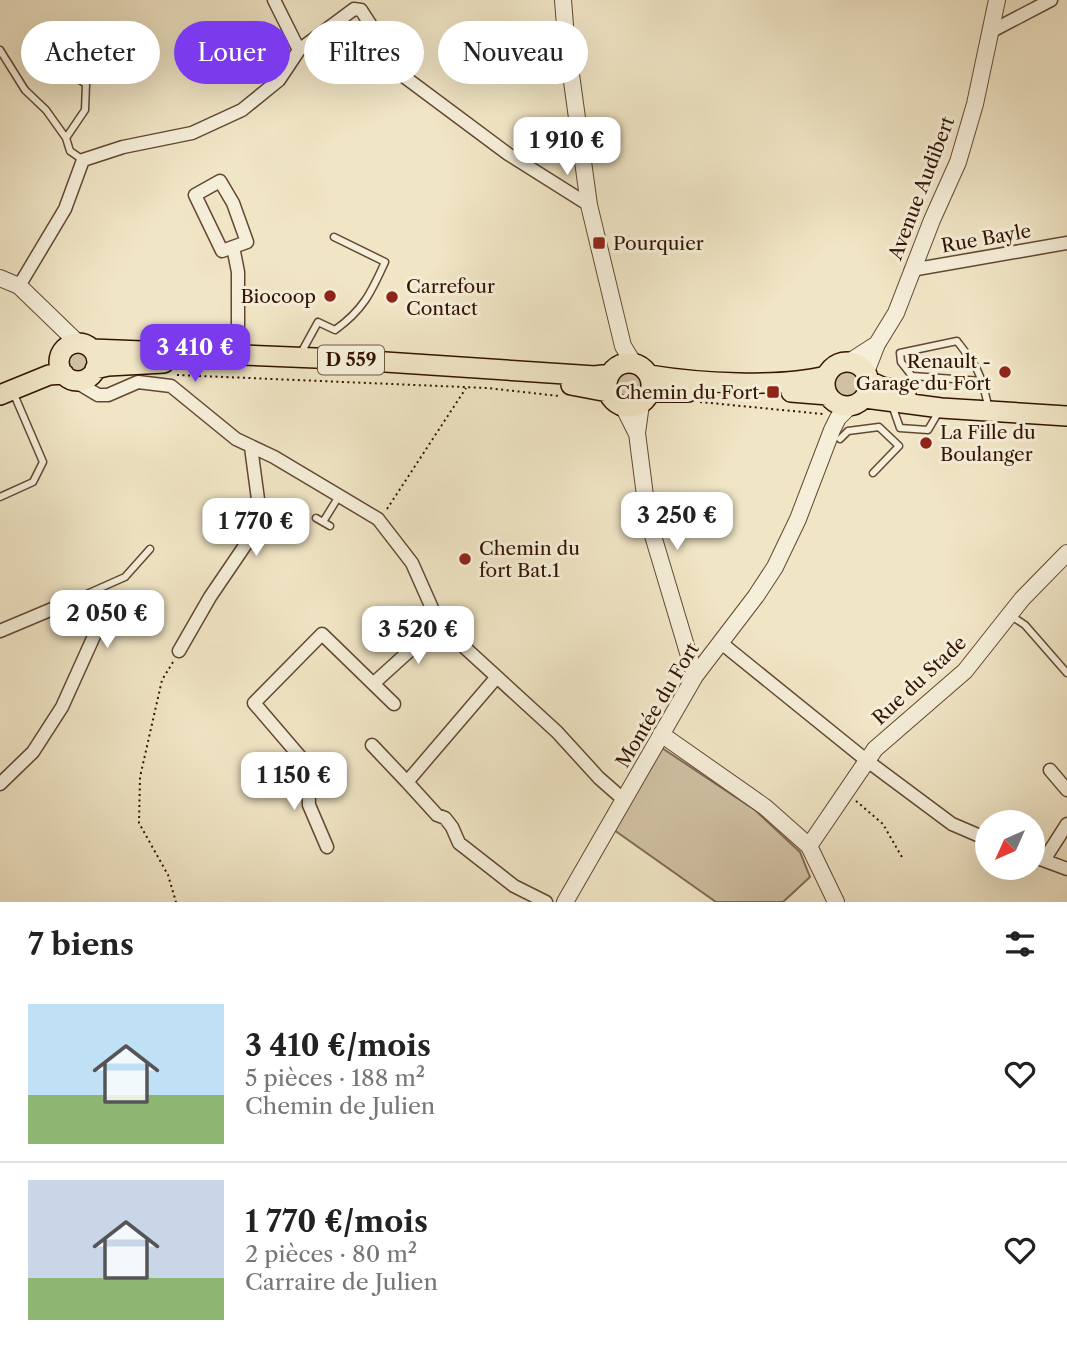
<!DOCTYPE html>
<html lang="fr">
<head>
<meta charset="utf-8">
<style>
  :root { --surface:#fff; --page:#f2f2f2; --text:#222; --muted:#767676; --line:#e0e0e0; --accent:#7c3aed }
  body { margin:0; font-family:"Libre Caslon Text",serif; background:var(--page); color:var(--text); height:100vh; display:flex; flex-direction:column; font-size:26px; white-space:nowrap }
  * { box-sizing:border-box; margin:0 }
  p { font-size:23px; color:var(--muted) }
  .icon { flex:none; width:38px; height:38px; fill:none; stroke:currentColor; stroke-width:2; stroke-linecap:round; stroke-linejoin:round }
  .map { position:relative; height:902px; overflow:hidden }
  .side { display:flex; flex-direction:column; background:var(--surface); flex:1 }
  .side>* { flex:none }
  .guide { position:absolute; left:21px; top:21px; width:700px; height:63px; display:flex; gap:14px }
  .needle { width:46px; rotate:225deg }
  .fabs { position:absolute; left:975px; top:810px; display:grid; gap:14px }
  .fabs a { display:grid; place-items:center; width:70px; height:70px; border-radius:50%; background:var(--surface); box-shadow:0 7px 28px #0002; font-size:35px }
  .price { position:absolute; translate:-50% -60px; padding:0 16px; border-radius:14px; background:#fff; color:#222; font-size:23px; line-height:46px; filter:drop-shadow(0 2px 4px #0008) }
  .price::after { content:''; position:absolute; left:50%; top:42px; width:21px; height:16px; margin-left:-10px; background:inherit; clip-path:polygon(0 0,100% 0,50% 100%) }
  .price.current { background:var(--accent); color:#fff }
  ul { padding:0; list-style:none }
  li { display:flex; align-items:center; gap:21px; height:175px; padding:0 28px }
  li+li { border-top:2px solid var(--line) }
  li span { display:grid; place-items:center; flex:none; width:196px; height:140px; border-radius:0px; color:#555 }
  li>.icon { margin-inline-start:auto }
  span .icon { width:84px; height:84px; fill:#fffc; stroke-width:1 }
  li b { font-size:30px }
  h2 { display:flex; justify-content:space-between; align-items:center; height:84px; padding:0 28px; font-size:30px }
  .pill { padding:0 24px; border-radius:32px; background:var(--surface); box-shadow:0 7px 28px #0002; font-size:24px; line-height:63px }
  .pill.current { background:var(--accent); color:#fff }
  .map>svg:first-child { display:block }
  .green { fill:#d0c1a4; stroke:#826a53; stroke-width:2 }
  .lines { fill:none; stroke-linecap:round; stroke-linejoin:round }
  .service-casing { stroke:#624833; stroke-width:9 }
  .minor-casing { stroke:#624833; stroke-width:15 }
  .tertiary-casing { stroke:#624833; stroke-width:18 }
  .primary-casing { stroke:#331302; stroke-width:22 }
  .path { stroke:#331302; stroke-width:2; stroke-dasharray:2 3.5; stroke-linecap:butt }
  .service { stroke:#f5eed9; stroke-width:6 }
  .minor { stroke:#f5eed9; stroke-width:12 }
  .tertiary { stroke:#f5eed9; stroke-width:16 }
  .primary { stroke:#f0e5c5; stroke-width:19 }
  .poi-dot { fill:#8f2418; stroke:#f5eed9; stroke-width:2.5 }
  .labels { text-anchor:middle; stroke-width:6; stroke-linejoin:round; paint-order:stroke }
  .shield { fill:#f5eed9; stroke:#6d5542; stroke-width:2 }
  .shield-label { font-size:18px; font-weight:bold; fill:#331302 }
  .street-label { font-size:19px; fill:#331302; stroke:#f5eed9 }
  .poi-label { font-size:19px; fill:#331302; stroke:#f5eed9; text-anchor:start }
</style>
</head>
<body>
<div class="map">
<svg width="1067" height="902" viewBox="0 0 1067 902">
  <rect width="100%" height="100%" fill="#f0e5c5"/>
  <filter id="stains"><feTurbulence type="fractalNoise" baseFrequency=".00286" numOctaves="4"/><feColorMatrix values="0 0 0 0 .2 0 0 0 0 .09 0 0 0 0 .02 0 0 0 .5 -.17"/></filter>
  <radialGradient id="worn" r=".72"><stop offset=".6" stop-color="#630" stop-opacity="0"/><stop offset="1" stop-color="#630" stop-opacity=".3"/></radialGradient>
  <path class="green" d="M75 343 96 358V364L91 375 78 380 59 366V357L65 347Z
    M826 384a21 21 0 1 1 42 0a21 21 0 1 1-42 0Z
    M628 363C641 366 645 369 651 381L637 406C628 408 618 404 612 399L610 374 619 366Z
    M662 748 755 810 800 852 810 877 783 902H716L614 830Z"/>
  <g class="lines">
    <defs>
      <path id="service" d="M0 50 25 90 46 110 66 138 70 151 83 160
        M66 138 85 110 86 84 75 77
        M301 353 318 322 335 330C363 310 371 293 385 262L334 237
        M982 381 912 376 901 362 900 353 957 341C976 366 980 370 987 401
        M892 405 900 428 928 430 938 413
        M840 439 848 431 879 427 899 446 873 473
        M0 497 33 482 43 462 13 392
        M316 518 330 526
        M323 522 339 496
        M71 601 125 577 150 549
        M1010 615 1025 625 1067 673"/>
      <path id="minor" d="M274 0 299 50
        M990 32 1051 0
        M233 247 222 251 195 195 220 181 233 203 247 242 233 247 238 272V355
        M911 270 1067 243
        M19 286 65 209 83 160 123 147 192 133 242 110 279 80 299 50 354 9 361 10 394 61V64L406 78 508 154 589 205
        M73 380 98 395H108L138 382 171 386 236 439 274 457 378 519 412 563 439 624 557 732 599 778 624 800
        M0 631 69 602 90 607 99 625 62 707 33 752 0 784
        M720 642 866 760 952 824 987 839
        M179 651 210 597 246 544 259 507 251 447
        M374 683 439 624
        M372 745 407 782 496 678
        M1050 770 1067 790
        M407 782 437 815 445 818 452 827 459 843 514 886 546 902
        M327 847 309 805 308 766 254 703 322 634 394 704
        M1032 856 1067 869
        M1044 860 1067 824"/>
      <path id="tertiary" d="M563 0 566 38 589 205 623 346 634 364
        M0 278 19 286 78 343
        M849 362 877 344
        M866 372 877 344 896 313 932 220 958 162 975 104 997 0
        M641 404 637 433 648 519 695 676
        M623 406 636 432
        M661 734 765 807 809 846 836 902
        M809 846 875 749 965 671 1022 599 1067 553
        M565 902 695 676 756 596 775 567 798 519 832 430 838 418 850 406"/>
      <path id="primary" d="M59 362a19 19 0 1 1 38 0a19 19 0 1 1-38 0Z
        M92 349 340 359 595 376 610 374
        M825 384a22 22 0 1 1 44 0a22 22 0 1 1-44 0Z
        M607 385a22 22 0 1 1 44 0a22 22 0 1 1-44 0Z
        M95 369 108 366 164 363
        M649 375C698 383 779 388 826 376
        M869 381 882 387 906 393
        M571 385 608 392
        M650 392H688
        M791 392 828 395
        M0 395 49 375 64 374
        M865 398 941 408 1067 416"/>
    </defs>
    <use href="#service" class="service-casing"/>
    <use href="#minor" class="minor-casing"/>
    <use href="#tertiary" class="tertiary-casing"/>
    <use href="#primary" class="primary-casing"/>
    <path class="path" d="M177 375 487 388 559 396
      M700 402 823 414
      M387 509 466 388
      M173 662 162 680 140 777 139 823 168 875 176 902
      M856 801 883 824 903 859"/>
    <use href="#service" class="service"/>
    <use href="#minor" class="minor"/>
    <use href="#tertiary" class="tertiary"/>
    <use href="#primary" class="primary"/>
  </g>
  <g class="poi-dot">
    <rect x="592" y="236" width="14" height="14" rx="3.5"/>
    <circle cx="330" cy="296" r="7"/>
    <circle cx="392" cy="297" r="7"/>
    <circle cx="1005" cy="372" r="7"/>
    <rect x="766" y="385" width="14" height="14" rx="3.5"/>
    <circle cx="926" cy="443" r="7"/>
    <circle cx="465" cy="559" r="7"/>
  </g>
  <g class="labels">
    <rect class="shield" x="318" y="345.5" width="66" height="29" rx="5"/>
    <g class="shield-label">
      <text x="351" y="366">D 559</text>
    </g>
    <g class="street-label">
      <text transform="translate(921 188) rotate(-69)" y="7">Avenue Audibert</text>
      <text transform="translate(986 238) rotate(-10)" y="7">Rue Bayle</text>
      <text transform="translate(919 680) rotate(-43)" y="7">Rue du Stade</text>
      <text transform="translate(657 705) rotate(-59)" y="7">Montée du Fort</text>
    </g>
    <g class="poi-label">
      <text x="613" y="250">Pourquier</text>
      <text x="406" y="293">Carrefour<tspan x="406" dy="22">Contact</tspan></text>
      <text x="316" y="303" text-anchor="end">Biocoop</text>
      <text x="991" y="368" text-anchor="end">Renault -<tspan x="991" dy="22">Garage du Fort</tspan></text>
      <text x="759" y="399" text-anchor="end">Chemin du Fort</text>
      <text x="940" y="439">La Fille du<tspan x="940" dy="22">Boulanger</tspan></text>
      <text x="479" y="555">Chemin du<tspan x="479" dy="22">fort Bat.1</tspan></text>
    </g>
  </g>
  <rect width="100%" height="100%" filter="url(#stains)"/>
  <rect width="100%" height="100%" fill="url(#worn)"/>
</svg>
<div class="fabs">
<a><svg class="needle" viewBox="-14 -14 28 28"><path d="M0-13l5 13h-10z" fill="#e53935"/><path d="M0 13l5-13h-10z" fill="#767676"/></svg></a>
</div>
<b class="price" style="left:567px;top:177px">1 910 €</b>
<b class="price current" style="left:195px;top:384px">3 410 €</b>
<b class="price" style="left:677px;top:552px">3 250 €</b>
<b class="price" style="left:256px;top:558px">1 770 €</b>
<b class="price" style="left:107px;top:650px">2 050 €</b>
<b class="price" style="left:418px;top:666px">3 520 €</b>
<b class="price" style="left:294px;top:812px">1 150 €</b>
<div class="guide">
<a class="pill">Acheter</a>
<a class="pill current">Louer</a>
<a class="pill">Filtres</a>
<a class="pill">Nouveau</a>
</div>
</div>
<section class="side">
<h2>7 biens<svg class="icon" aria-label="filters" viewBox="0 0 24 24"><path d="M4 7h16M4 17h16"/><circle cx="9" cy="7" r="2"/><circle cx="15" cy="17" r="2"/></svg></h2>
<ul>
<li><span style="background:linear-gradient(#bfe0f5 65%,#8fb573 0)"><svg class="icon" aria-label="home" viewBox="0 0 24 24"><path d="M3 11l9-7 9 7M6 9v11h12V9"/></svg></span><div><b>3 410 €/mois</b><p>5 pièces · 188 m²</p><p>Chemin de Julien</p></div><svg class="icon" aria-label="heart" viewBox="0 0 24 24"><path d="M12 20l-8-8c-3-5 5-10 8-4 3-6 11-1 8 4z"/></svg></li>
<li><span style="background:linear-gradient(#c9d6e8 70%,#8fb573 0)"><svg class="icon" aria-label="home" viewBox="0 0 24 24"><path d="M3 11l9-7 9 7M6 9v11h12V9"/></svg></span><div><b>1 770 €/mois</b><p>2 pièces · 80 m²</p><p>Carraire de Julien</p></div><svg class="icon" aria-label="heart" viewBox="0 0 24 24"><path d="M12 20l-8-8c-3-5 5-10 8-4 3-6 11-1 8 4z"/></svg></li>
</ul>
</section>
</body>
</html>
